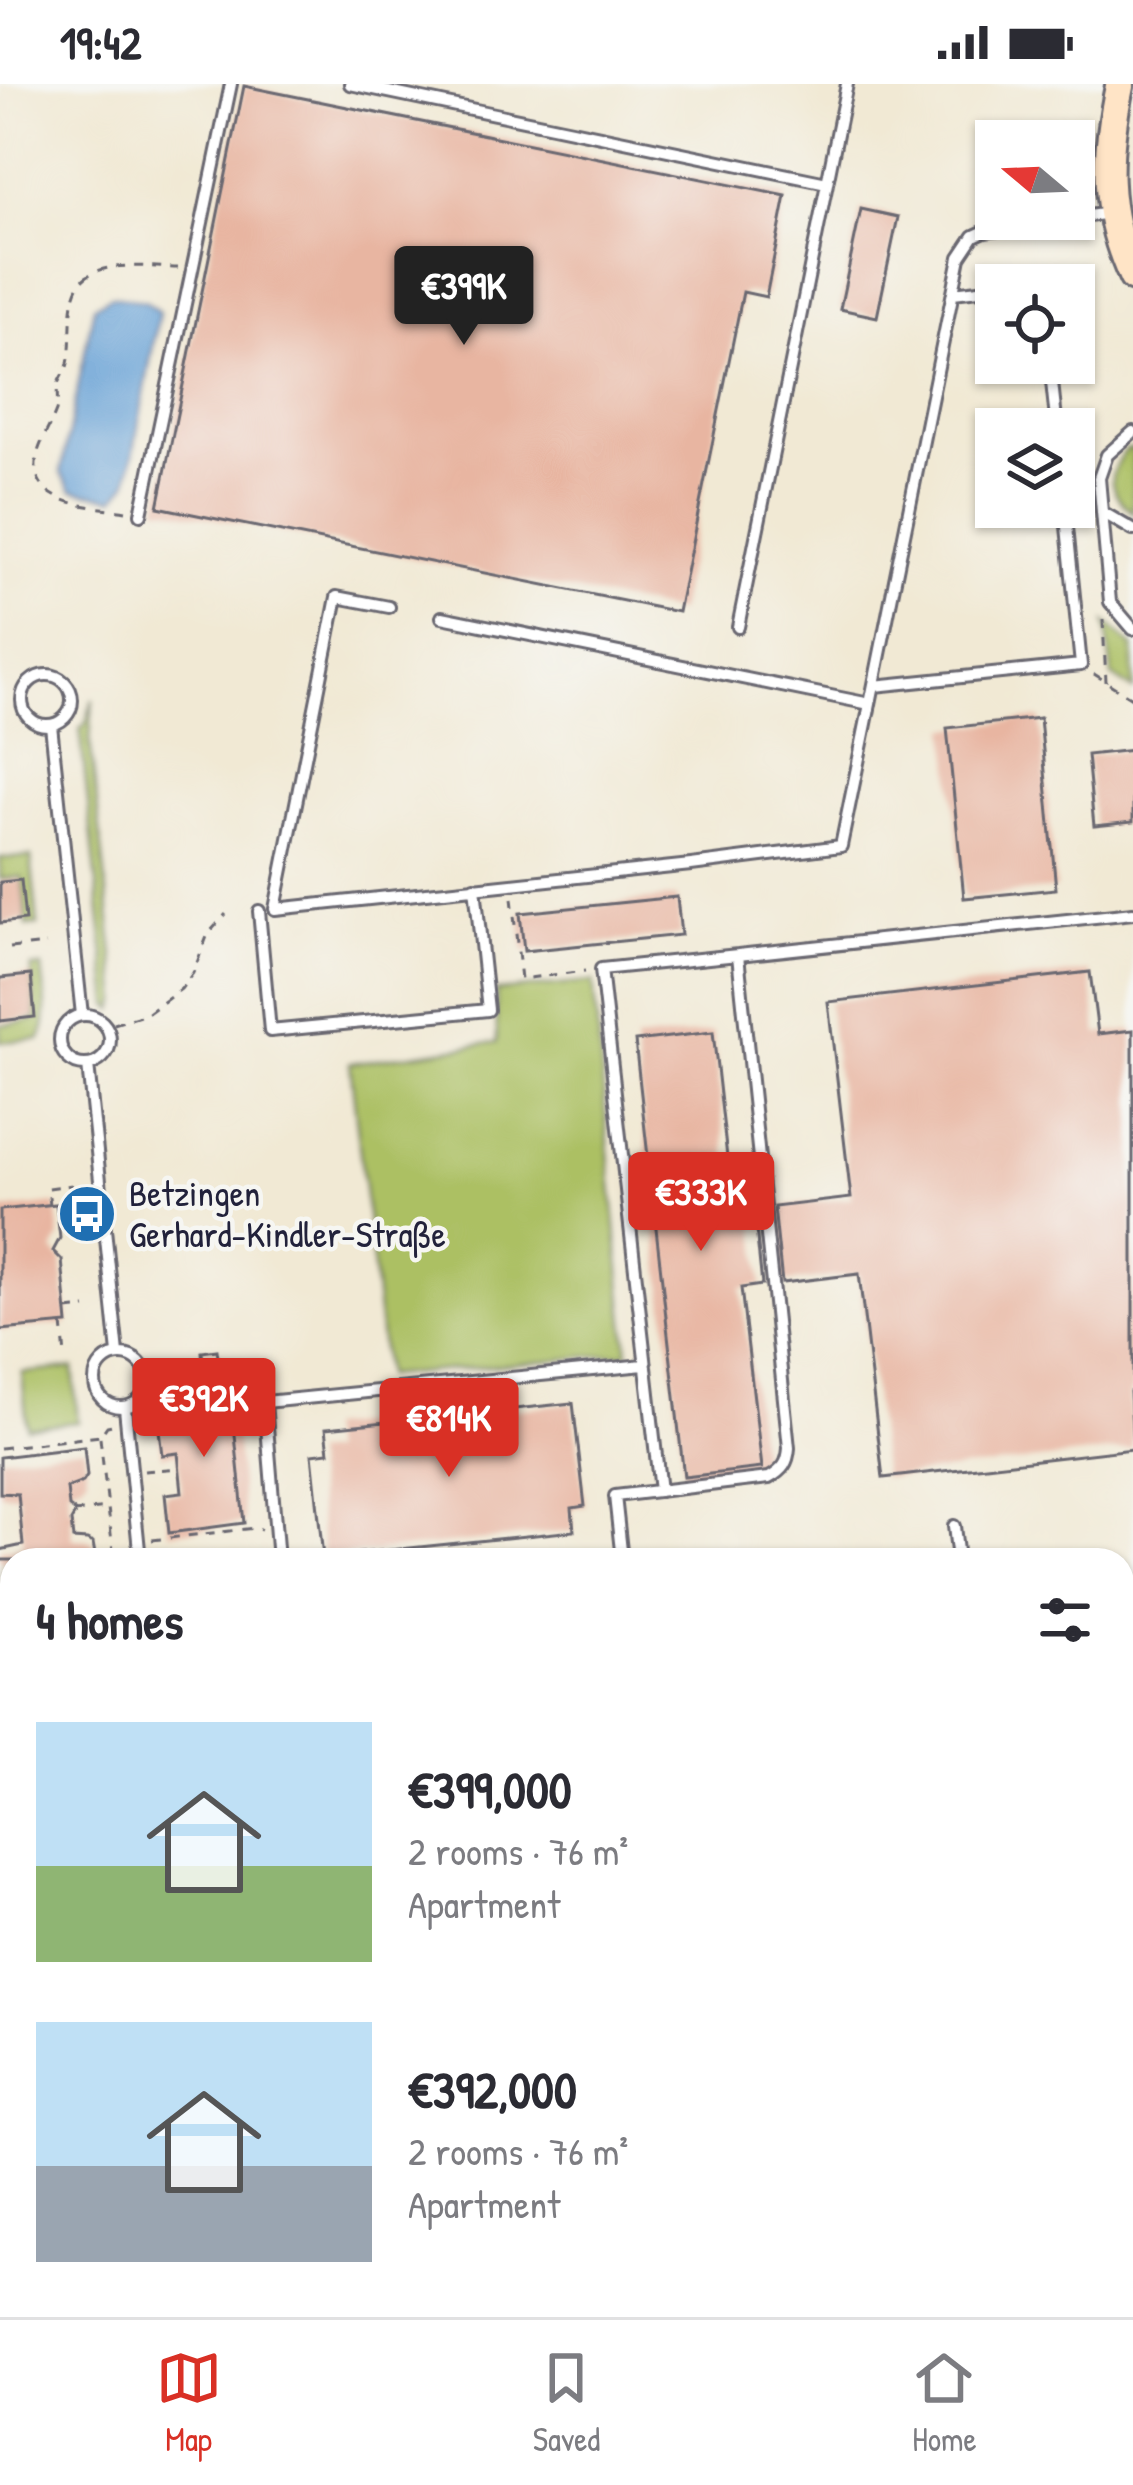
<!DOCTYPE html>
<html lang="en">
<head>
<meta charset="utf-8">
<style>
  :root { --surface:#fff; --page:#f7f7f7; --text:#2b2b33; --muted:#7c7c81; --line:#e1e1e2; --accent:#d93025 }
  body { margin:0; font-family:"Patrick Hand",sans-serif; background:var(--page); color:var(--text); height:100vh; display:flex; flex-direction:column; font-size:45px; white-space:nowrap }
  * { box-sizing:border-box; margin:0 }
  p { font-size:39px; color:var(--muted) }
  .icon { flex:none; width:66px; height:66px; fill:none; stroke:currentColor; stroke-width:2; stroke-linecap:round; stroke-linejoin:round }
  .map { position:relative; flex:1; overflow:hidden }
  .sheet { position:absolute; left:0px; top:1464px; width:1134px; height:771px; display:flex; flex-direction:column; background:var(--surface); border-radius:36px 36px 0 0; box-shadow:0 3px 9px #0004 }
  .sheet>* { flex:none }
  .needle { width:78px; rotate:289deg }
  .controls { position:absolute; left:975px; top:36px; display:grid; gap:24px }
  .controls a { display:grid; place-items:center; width:120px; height:120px; border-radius:0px; background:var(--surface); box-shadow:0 3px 9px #0004; font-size:60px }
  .price { position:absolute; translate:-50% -102px; padding:0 27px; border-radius:12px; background:var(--accent); color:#fff; font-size:39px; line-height:78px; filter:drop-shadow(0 3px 6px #0008) }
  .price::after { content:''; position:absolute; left:50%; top:72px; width:36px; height:27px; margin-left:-18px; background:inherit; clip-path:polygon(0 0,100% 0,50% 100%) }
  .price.on { background:#222; color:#fff }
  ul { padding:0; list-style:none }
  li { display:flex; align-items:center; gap:36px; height:300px; padding:0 36px }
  li span { display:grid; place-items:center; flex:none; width:336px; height:240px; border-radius:0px; color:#555 }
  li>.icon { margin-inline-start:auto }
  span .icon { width:144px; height:144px; fill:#fffc; stroke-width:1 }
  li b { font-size:51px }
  h2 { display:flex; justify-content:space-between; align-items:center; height:144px; padding:0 36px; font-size:51px }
  .status { display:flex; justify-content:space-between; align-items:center; height:84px; padding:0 60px; background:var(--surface); direction:ltr }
  .status svg { height:33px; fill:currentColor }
  .dock { display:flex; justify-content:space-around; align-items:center; height:168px; border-top:3px solid var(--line); background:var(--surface); font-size:33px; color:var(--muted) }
  .dock a { display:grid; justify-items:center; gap:6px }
  .dock .on { color:var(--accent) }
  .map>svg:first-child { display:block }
  .green { fill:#acc063; stroke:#67714f; stroke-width:3 }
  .forest { fill:#89a659; stroke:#56644a; stroke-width:3 }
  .water { fill:#66a0d5; stroke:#446188; stroke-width:3 }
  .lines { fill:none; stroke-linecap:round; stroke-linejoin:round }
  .stream { stroke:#66a0d5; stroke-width:6 }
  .building { fill:#e8b5a1 }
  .lane-casing { stroke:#6a6871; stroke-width:16 }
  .street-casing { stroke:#6a6871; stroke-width:27 }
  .secondary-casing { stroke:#6a6871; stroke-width:33 }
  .path { stroke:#6a6871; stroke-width:3; stroke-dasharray:9 9; stroke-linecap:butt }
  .lane { stroke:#fff; stroke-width:10 }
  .street { stroke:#fff; stroke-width:21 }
  .secondary { stroke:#ffe4c6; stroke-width:27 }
  .labels { text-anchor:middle; stroke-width:9; stroke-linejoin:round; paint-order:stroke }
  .poi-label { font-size:36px; fill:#22223b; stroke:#f6f6f2; text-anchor:start }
</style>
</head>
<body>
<div class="status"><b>19:42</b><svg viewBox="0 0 49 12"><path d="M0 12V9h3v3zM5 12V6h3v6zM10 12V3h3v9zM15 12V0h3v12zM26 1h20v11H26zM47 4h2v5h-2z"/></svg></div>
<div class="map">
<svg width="1133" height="2233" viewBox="0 0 1133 2233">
  <rect width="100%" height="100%" fill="#f6f6f2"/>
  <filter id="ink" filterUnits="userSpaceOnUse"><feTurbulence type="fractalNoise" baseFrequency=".00833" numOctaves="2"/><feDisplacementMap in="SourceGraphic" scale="24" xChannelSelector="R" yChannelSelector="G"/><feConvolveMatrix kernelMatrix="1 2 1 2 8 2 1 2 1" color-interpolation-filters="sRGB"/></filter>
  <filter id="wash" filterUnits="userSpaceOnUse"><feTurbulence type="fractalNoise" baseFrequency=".004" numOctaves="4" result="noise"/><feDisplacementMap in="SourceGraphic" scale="48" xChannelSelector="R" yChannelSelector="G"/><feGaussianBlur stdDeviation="2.7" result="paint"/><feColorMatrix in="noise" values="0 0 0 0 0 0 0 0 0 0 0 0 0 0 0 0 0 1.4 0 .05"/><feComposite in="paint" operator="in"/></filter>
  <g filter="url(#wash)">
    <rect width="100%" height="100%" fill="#f1e9d4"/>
    <path class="green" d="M1127 365H1133V429C1108 407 1104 392 1127 365Z
      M1106 539 1133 563V606L1112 592Z
      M93 615 90 656 119 916 115 926 110 921 80 645 86 639Z
      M31 773 38 841 27 842 22 793 0 795V774Z
      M42 883C44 906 51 933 40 955L0 958V941L36 936 31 884Z
      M593 898 628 1269 385 1292 350 979 497 958 496 907Z
      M73 1284 78 1338 27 1343 22 1289Z
      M12 2180V2223H483L484 2233H0V2182Z"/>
    <path class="forest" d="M0 1860 12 1861V2003L0 1958Z"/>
    <path class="water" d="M111 212 145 217 159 228 128 399 115 414 72 406 61 389 94 222Z"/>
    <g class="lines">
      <path class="stream" d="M0 2195 12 2192"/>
    </g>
    <g id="blocks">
      <path class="building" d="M244 2 786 112 766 213 743 208 678 528 158 423Z
        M861 125 898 133 877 233 840 225Z
        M1040 634 1056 805 964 814 947 644Z
        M1133 666V738L1094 742 1087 671Z
        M21 796 25 836 0 839V798Z
        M677 813 681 851 524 867 520 829Z
        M1090 888 1098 950 1133 946V1308H1130L1133 1365 883 1394 859 1190 782 1199 774 1123 851 1114 828 918Z
        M31 891 35 933 0 937V894Z
        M713 948 733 1127 754 1125 762 1201 741 1204 762 1384 684 1393 635 957Z
        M56 1120 60 1154 53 1167 62 1176 68 1240 0 1246V1126Z
        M217 1266 225 1323 232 1322 244 1439 169 1449 165 1410 182 1408 178 1369 162 1371 157 1330 207 1325 202 1268Z
        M573 1319 585 1422 572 1424 574 1447 323 1473 312 1370 329 1368 326 1344Z
        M84 1363 87 1392 83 1398 67 1404 69 1423 76 1428 71 1437 73 1455 87 1456 93 1459 96 1476H0V1466L23 1461 18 1410 0 1409V1373Z"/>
    </g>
  </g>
  <g filter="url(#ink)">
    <use href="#blocks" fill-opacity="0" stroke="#6a6871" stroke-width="3"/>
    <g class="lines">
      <defs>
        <path id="lane" d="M350 0 827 99
          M1074 134 1110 129
          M1028 201H1034
          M953 209 996 204
          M1050 279 1057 345
          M1133 348 1107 371 1099 394 1110 518 1133 545
          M1102 428 1133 446
          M141 430 231 0
          M389 523 337 513 275 825 691 781 841 762 870 620
          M442 533 870 620 960 173 974 152 985 147 1067 135
          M738 543 847 0
          M22 616a25 25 0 1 1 50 0a25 25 0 1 1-50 0Z
          M874 602 1081 581 1065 423
          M51 641 82 931
          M259 827 270 947 488 926 475 803
          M60 956a25 25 0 1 1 50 0a25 25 0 1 1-50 0Z
          M88 981 118 1270
          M95 1297a26 26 0 1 1 52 0a26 26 0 1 1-52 0Z
          M125 1324 140 1476
          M660 1407 601 885 738 871
          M954 1442 958 1476
          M278 1476 265 1318 644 1281
          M622 1476 615 1412 769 1394C783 1386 788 1379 789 1364L738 871 1133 829
          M0 1660 12 1659
          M1122 1703 1133 1702"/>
        <path id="street" d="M657 2233 658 2223"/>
        <path id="secondary" d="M1120 0C1105 70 1102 126 1133 193
          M0 2069 12 2065
          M1122 2166 1133 2165"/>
      </defs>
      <use href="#lane" class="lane-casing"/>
      <use href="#street" class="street-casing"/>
      <use href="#secondary" class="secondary-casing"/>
      <path class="path" d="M126 427C101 423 54 423 40 398 27 374 48 349 56 327 59 318 56 309 58 300 59 296 65 286 67 283 75 259 64 210 86 193 109 176 151 184 178 184
        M1103 536 1106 598
        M1094 590 1133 615
        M512 814 521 895 585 887
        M10 864 46 860
        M114 940 147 930 181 905 193 889 208 850 226 830
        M50 1121 48 1104 72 1101
        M67 1226 86 1224
        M62 1240 65 1272
        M100 1354 114 1476
        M0 1364 100 1352 107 1342 112 1341
        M144 1387 179 1384
        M74 1428 107 1424
        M152 1456 255 1444 261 1446
        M0 1784 12 1783"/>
      <use href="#lane" class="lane"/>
      <use href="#street" class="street"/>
      <use href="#secondary" class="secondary"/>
    </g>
  </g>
  <defs>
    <symbol id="bus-disc" viewBox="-11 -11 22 22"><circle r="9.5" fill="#1f6fb2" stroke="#f6f6f2"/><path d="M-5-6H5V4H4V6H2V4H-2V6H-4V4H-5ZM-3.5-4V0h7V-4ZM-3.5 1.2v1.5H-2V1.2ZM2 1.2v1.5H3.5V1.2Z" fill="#fff"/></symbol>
  </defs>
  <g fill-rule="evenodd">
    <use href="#bus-disc" x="54" y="1097" width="66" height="66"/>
  </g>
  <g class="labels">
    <g class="poi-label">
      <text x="129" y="1122">Betzingen<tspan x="129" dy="41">Gerhard-Kindler-Straße</tspan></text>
    </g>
  </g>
</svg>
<div class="controls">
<a><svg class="needle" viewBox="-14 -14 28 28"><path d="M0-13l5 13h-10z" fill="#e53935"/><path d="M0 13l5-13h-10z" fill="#7c7c81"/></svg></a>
<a><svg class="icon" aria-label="locate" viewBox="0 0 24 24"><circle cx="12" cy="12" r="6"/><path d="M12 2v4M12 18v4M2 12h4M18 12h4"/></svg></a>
<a><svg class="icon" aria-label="layers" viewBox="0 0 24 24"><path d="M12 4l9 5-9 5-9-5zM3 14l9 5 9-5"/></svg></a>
</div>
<b class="price on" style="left:464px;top:264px">€399K</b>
<b class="price" style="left:701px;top:1170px">€333K</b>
<b class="price" style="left:204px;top:1376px">€392K</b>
<b class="price" style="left:449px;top:1396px">€814K</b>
<section class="sheet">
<h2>4 homes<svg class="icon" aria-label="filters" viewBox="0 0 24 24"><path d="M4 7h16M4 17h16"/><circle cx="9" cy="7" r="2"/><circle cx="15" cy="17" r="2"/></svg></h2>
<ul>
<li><span style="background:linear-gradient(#bfe0f5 60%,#8fb573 0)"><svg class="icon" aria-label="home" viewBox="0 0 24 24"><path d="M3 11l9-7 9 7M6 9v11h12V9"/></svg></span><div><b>€399,000</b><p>2 rooms · 76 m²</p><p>Apartment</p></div></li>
<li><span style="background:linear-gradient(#bfe0f5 60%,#9aa5b1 0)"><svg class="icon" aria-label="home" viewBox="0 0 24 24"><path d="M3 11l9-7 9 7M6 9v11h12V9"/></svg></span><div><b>€392,000</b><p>2 rooms · 76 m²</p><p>Apartment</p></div></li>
</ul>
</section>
</div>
<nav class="dock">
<a class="on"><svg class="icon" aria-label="map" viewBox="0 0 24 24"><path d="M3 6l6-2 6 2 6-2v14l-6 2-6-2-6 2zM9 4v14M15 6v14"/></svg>Map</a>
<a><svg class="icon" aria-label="saved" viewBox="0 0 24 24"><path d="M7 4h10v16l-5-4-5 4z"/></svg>Saved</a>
<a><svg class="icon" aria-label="home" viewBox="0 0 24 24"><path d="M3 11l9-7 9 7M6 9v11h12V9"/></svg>Home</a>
</nav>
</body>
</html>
